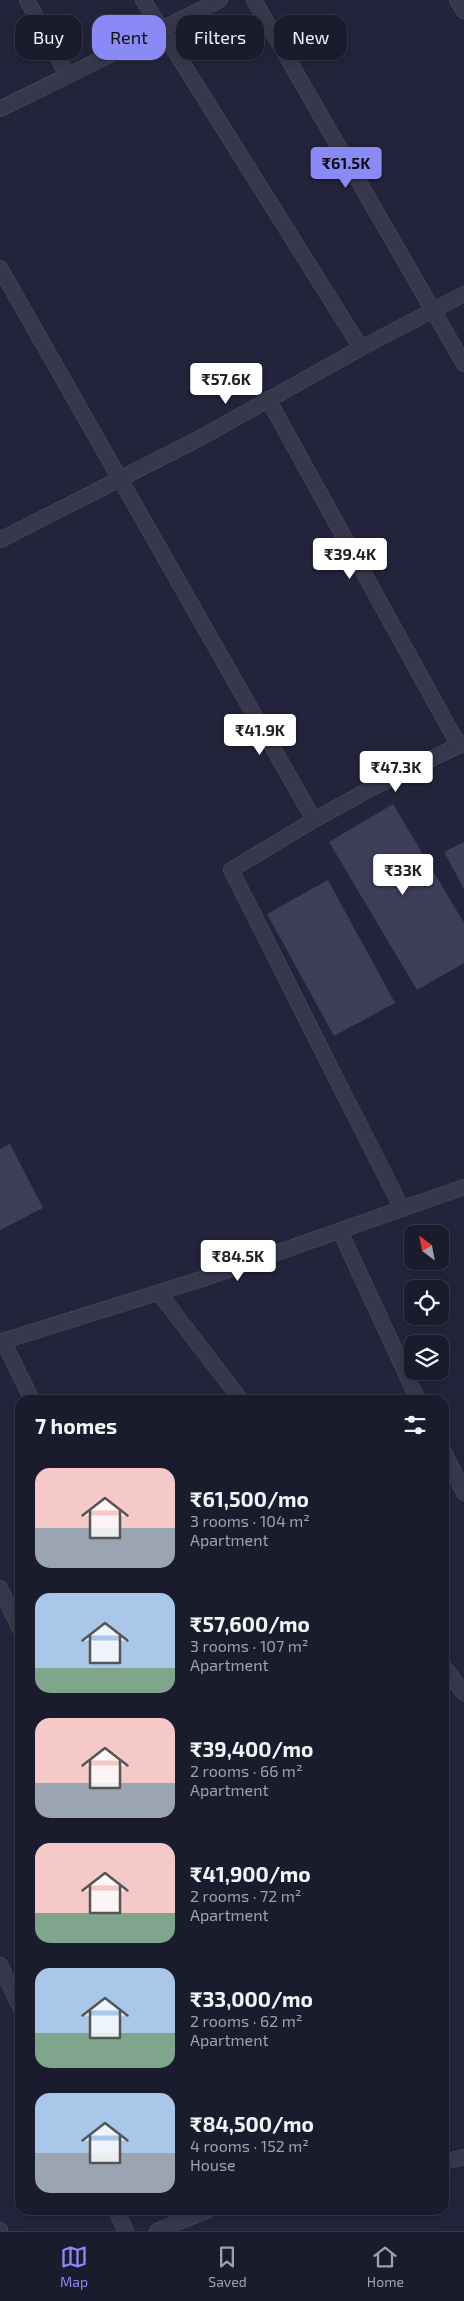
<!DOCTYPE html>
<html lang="en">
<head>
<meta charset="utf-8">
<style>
  :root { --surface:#1a1b2c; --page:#272838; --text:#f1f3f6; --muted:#9fa1a9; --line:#383948; --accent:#898af5 }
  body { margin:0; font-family:"Exo 2",sans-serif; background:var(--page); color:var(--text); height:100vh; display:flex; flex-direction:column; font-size:19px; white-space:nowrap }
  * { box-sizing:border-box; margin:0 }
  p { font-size:16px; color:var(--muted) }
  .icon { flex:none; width:28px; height:28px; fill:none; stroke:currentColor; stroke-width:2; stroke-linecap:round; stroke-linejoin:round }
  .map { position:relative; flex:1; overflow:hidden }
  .sheet { position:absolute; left:15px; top:1395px; width:434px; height:820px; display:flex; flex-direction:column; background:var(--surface); border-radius:15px; box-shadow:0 2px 8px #0003,0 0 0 1px var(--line) }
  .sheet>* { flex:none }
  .hud { position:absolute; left:15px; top:15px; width:435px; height:45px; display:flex; gap:10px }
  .needle { width:32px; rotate:328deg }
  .buttons { position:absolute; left:404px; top:1225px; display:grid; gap:10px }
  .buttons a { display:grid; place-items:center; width:45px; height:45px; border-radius:10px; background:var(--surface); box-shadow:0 2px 8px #0003,0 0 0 1px var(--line); font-size:25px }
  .price { position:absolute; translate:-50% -42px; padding:0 11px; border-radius:5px; background:#fff; color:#222; font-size:16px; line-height:32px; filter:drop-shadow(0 1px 2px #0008) }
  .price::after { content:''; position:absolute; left:50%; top:30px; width:15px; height:11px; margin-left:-8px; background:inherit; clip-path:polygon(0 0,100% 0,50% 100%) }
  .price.selected { background:var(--accent); color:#111 }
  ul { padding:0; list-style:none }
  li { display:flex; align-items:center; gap:15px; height:125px; padding:0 20px }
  li span { display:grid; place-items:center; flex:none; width:140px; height:100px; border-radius:15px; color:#555 }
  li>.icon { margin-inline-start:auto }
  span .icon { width:60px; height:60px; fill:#fffc; stroke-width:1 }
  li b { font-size:21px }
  h2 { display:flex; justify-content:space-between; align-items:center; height:60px; padding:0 20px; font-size:21px }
  .tag { padding:0 18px; border-radius:15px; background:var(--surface); box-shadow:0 2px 8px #0003,0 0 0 1px var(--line); font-size:18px; line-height:45px }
  .tag.selected { background:var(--accent); color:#111 }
  .dock { display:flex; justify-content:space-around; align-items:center; height:70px; border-top:1px solid var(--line); background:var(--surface); font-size:14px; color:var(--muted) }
  .dock a { display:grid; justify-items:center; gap:2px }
  .dock .selected { color:var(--accent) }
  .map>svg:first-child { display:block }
  .building { fill:#3d3e58 }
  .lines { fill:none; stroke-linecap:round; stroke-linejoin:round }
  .minor-casing { stroke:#4f4f63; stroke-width:16 }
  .minor { stroke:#37384b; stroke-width:15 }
</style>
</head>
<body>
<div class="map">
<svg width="464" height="2231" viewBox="0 0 464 2231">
  <rect width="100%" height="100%" fill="#23243b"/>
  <path class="building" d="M393 804 464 923V963L417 990 329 842Z
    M464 842V889L444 852Z
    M328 880 395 1003 334 1036 267 914Z
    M10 1144 43 1208 0 1230V1149Z"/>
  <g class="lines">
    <defs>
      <path id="minor" d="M27 0 67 75
        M143 0 361 348
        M254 0 464 364
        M457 0 464 11
        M0 109 220 0
        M0 268 314 820 231 870 402 1209
        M268 399 459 746
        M0 540 200 438 361 348 464 294
        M314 820 370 789 464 743
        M340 1231 418 1400
        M159 1293 241 1400
        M3 1341 32 1400
        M0 1342 208 1277 464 1187
        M444 1452 464 1493
        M0 1588 20 1629
        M444 1667 464 1693
        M0 1965 20 2007
        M444 2162 464 2157
        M116 2210 126 2231
        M0 2230V2231
        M157 2231 208 2210"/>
    </defs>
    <use href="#minor" class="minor-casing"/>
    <use href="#minor" class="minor"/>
  </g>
</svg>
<div class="buttons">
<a><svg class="needle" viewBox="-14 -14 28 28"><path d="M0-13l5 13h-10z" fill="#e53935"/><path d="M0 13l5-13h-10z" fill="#9fa1a9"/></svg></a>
<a><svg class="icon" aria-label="locate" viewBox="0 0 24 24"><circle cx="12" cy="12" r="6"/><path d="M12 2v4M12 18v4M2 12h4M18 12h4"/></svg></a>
<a><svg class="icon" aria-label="layers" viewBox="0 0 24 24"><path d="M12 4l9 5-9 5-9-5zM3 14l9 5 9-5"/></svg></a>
</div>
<b class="price selected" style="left:346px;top:189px">₹61.5K</b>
<b class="price" style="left:226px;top:405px">₹57.6K</b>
<b class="price" style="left:350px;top:580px">₹39.4K</b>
<b class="price" style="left:260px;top:756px">₹41.9K</b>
<b class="price" style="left:396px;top:793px">₹47.3K</b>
<b class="price" style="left:403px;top:896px">₹33K</b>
<b class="price" style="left:238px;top:1282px">₹84.5K</b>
<div class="hud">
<a class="tag">Buy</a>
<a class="tag selected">Rent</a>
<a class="tag">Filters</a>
<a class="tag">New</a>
</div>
<section class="sheet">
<h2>7 homes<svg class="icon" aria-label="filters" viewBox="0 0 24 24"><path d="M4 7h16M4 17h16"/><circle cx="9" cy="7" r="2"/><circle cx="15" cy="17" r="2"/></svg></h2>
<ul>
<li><span style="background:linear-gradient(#f6c9c9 60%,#9aa5b1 0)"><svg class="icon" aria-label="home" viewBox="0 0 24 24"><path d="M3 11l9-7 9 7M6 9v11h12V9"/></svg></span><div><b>₹61,500/mo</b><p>3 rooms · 104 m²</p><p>Apartment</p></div></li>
<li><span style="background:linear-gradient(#a9c7e8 75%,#7fa58c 0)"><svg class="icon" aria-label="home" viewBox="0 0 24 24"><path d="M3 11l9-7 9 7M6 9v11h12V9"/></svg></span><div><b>₹57,600/mo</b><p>3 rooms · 107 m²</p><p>Apartment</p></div></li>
<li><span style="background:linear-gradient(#f6c9c9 65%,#9aa5b1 0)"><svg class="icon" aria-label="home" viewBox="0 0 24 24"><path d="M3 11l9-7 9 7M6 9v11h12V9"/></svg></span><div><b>₹39,400/mo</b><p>2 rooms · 66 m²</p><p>Apartment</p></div></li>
<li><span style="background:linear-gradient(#f6c9c9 70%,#7fa58c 0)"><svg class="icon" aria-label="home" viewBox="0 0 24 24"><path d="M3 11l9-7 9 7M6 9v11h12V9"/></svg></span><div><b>₹41,900/mo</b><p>2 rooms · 72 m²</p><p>Apartment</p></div></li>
<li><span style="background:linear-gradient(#a9c7e8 65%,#7fa58c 0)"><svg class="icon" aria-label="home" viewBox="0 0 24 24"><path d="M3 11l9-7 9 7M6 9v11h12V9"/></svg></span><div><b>₹33,000/mo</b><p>2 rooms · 62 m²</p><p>Apartment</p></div></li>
<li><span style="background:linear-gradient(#a9c7e8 60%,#9aa5b1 0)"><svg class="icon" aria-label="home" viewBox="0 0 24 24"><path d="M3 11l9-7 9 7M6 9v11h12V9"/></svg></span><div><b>₹84,500/mo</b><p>4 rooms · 152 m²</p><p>House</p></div></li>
</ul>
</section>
</div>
<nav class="dock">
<a class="selected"><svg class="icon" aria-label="map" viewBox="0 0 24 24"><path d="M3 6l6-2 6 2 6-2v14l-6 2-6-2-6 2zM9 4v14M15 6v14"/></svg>Map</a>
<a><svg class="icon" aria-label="saved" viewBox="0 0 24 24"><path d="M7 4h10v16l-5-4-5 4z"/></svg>Saved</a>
<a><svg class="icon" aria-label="home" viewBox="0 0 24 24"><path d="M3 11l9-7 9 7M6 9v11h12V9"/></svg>Home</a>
</nav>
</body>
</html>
